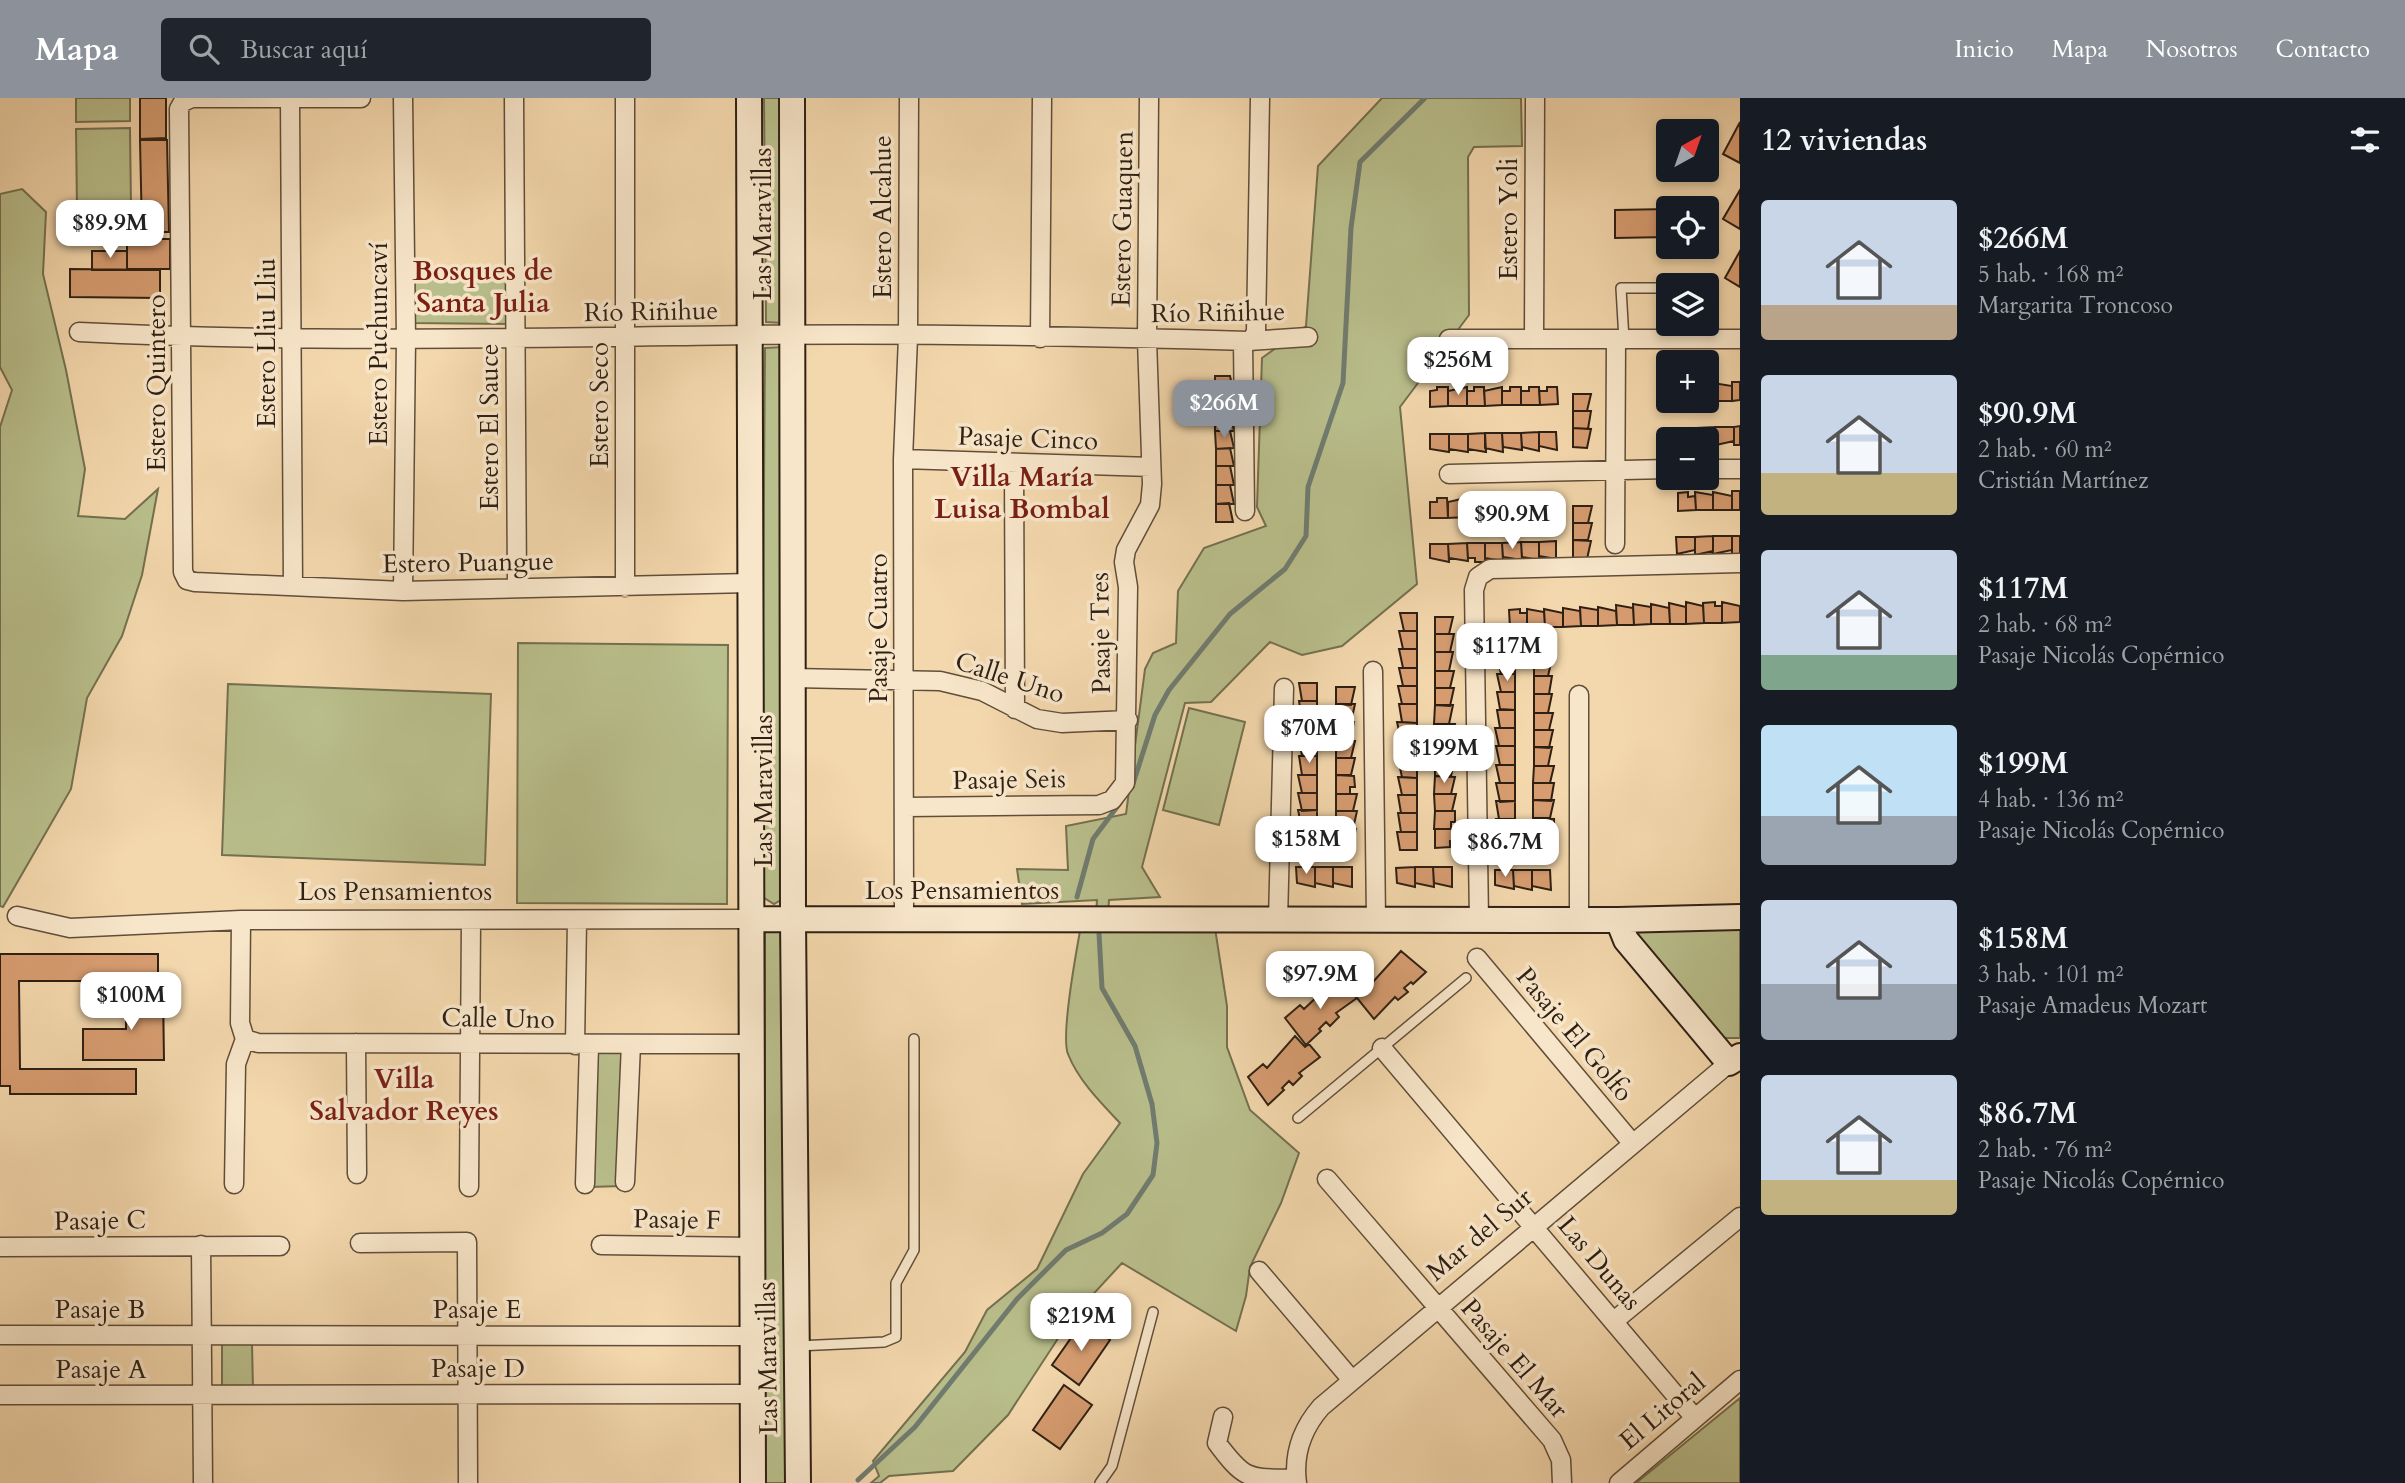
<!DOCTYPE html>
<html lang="es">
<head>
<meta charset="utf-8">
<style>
  :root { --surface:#171b24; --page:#20242c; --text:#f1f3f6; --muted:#9ea1a6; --accent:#8c9099 }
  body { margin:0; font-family:Cardo,serif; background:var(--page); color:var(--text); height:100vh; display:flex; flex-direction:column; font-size:26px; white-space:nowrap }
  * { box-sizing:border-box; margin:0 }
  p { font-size:23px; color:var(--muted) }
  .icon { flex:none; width:38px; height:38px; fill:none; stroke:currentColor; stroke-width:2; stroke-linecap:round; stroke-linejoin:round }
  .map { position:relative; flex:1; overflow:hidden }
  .drawer { display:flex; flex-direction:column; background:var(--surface); width:665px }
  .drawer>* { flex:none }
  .needle { width:46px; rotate:40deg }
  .controls { position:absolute; left:1656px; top:21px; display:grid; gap:14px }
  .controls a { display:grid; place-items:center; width:63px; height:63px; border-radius:7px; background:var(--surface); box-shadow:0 4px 10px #0003; font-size:35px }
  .price { position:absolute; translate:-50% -60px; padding:0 16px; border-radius:14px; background:#fff; color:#222; font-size:23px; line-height:46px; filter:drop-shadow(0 2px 4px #0008) }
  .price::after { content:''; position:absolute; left:50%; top:42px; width:21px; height:16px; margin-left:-10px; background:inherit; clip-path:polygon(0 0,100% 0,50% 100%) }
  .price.on { background:var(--accent); color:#fff }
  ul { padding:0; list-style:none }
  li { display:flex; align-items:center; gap:21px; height:175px; padding:0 21px }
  li span { display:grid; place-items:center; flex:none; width:196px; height:140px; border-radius:7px; color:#555 }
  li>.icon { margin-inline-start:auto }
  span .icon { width:84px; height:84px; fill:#fffc; stroke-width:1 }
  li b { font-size:30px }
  h2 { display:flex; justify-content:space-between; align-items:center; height:84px; padding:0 21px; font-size:30px }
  header { display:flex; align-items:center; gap:42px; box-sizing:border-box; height:98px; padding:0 35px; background:var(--accent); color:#fff }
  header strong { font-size:33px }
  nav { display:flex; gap:38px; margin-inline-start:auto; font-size:24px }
  .search { width:490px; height:63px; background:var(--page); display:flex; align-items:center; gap:18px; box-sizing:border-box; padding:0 24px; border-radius:7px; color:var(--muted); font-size:26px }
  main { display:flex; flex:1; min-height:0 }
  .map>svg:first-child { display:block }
  .green { fill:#b9bf8c; stroke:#747050; stroke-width:2 }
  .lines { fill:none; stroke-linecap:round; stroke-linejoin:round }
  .stream { stroke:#707c70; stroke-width:5 }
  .building { fill:#d79d71; stroke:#2f2014; stroke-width:2 }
  .lane-casing { stroke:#604e3a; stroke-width:12 }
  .street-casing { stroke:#604e3a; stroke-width:21 }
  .secondary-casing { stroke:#2f2014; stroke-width:28 }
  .lane { stroke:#f8e6ca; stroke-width:9 }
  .street { stroke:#f8e6ca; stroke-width:18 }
  .secondary { stroke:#f8e6ca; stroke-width:24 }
  .labels { text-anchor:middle; stroke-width:7; stroke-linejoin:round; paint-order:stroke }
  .street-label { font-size:26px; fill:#2f2014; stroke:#f8e6ca }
  .neighbourhood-label { font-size:28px; font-weight:bold; fill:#7a1f14; stroke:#f8e6ca }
</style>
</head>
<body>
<header>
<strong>Mapa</strong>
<div class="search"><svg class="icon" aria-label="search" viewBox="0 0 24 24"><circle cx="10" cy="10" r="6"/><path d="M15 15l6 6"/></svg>Buscar aquí</div>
<nav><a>Inicio</a><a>Mapa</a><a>Nosotros</a><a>Contacto</a></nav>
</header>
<main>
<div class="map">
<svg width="1740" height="1385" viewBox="0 0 1740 1385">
  <rect width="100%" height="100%" fill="#f4d8ad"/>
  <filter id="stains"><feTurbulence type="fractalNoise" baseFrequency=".00286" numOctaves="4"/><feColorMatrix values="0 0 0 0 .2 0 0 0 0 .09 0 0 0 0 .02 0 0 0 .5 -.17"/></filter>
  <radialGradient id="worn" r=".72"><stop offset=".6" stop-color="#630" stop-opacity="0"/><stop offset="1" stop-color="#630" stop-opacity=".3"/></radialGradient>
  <path class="green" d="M76 0H130V23L76 24Z
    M764 0H782L783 225 766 224Z
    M1382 0H1521L1522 48 1474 49 1468 59 1469 217 1400 309 1417 486 1342 548 1302 557 1270 544 1211 604 1185 605 1142 769 1160 799 1109 802 1107 832 1215 830 1227 908V949L1250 1012 1299 1055 1281 1105 1250 1169 1246 1198 1236 1233 1122 1165 1072 1219 1008 1317 953 1373 889 1378 880 1385H871L879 1378 873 1363 965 1254 987 1212 1037 1171 1083 1076 1120 1025C1101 1005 1078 982 1068 956 1061 939 1076 855 1080 833L1095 832 1097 802 1022 806 1017 771 1068 772 1066 728 1126 716 1145 571 1153 555 1176 545 1178 493 1204 450 1266 428 1257 409 1262 260 1306 228 1318 68Z
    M130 30 131 110 77 111 76 31Z
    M22 91 46 114 43 176 66 272 85 371 78 418 125 421 158 391 142 477 122 538 87 600 71 691 3 809 0 808V329L12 292 0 269V96Z
    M507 169V226L411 225 412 172Z
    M783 249 784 800 774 806 761 798 765 250Z
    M518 545 728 547 727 806 517 805Z
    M228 586 491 596 485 767 222 757Z
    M1189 610 1245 624 1219 727 1163 712Z
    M765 831H784L786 1385H765Z
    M1633 831H1740V940H1721Z
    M627 949 622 1088 590 1089 592 950Z
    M222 1243 252 1246 253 1292 222 1290Z
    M1740 1300V1385H1636Z"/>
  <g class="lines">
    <path class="stream" d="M1132 689 1155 617 1169 592 1230 516 1285 471 1306 438 1308 389 1343 285 1351 130 1360 64 1425 0
      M1077 799 1093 741 1120 705
      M858 1382 915 1329 1017 1201 1066 1152 1102 1135 1127 1116 1153 1077 1157 1045 1152 1006 1135 948 1102 890 1099 835"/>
  </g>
  <path class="building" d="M140 0H166V40L140 41Z
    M1740 24V65L1723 56Z
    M140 42H167L169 134H142Z
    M1740 92V131L1723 121Z
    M1668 111V139L1615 140V112Z
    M127 141H170V171H127Z
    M92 153H127V172H92Z
    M1740 153V189L1725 180Z
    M70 171 160 172V200L70 199Z
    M1215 278H1230L1234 296H1215Z
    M1732 284H1740V302L1732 303Z
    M1713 285 1732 288V303H1713Z
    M1706 288H1713V303H1695H1706Z
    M1437 289H1448V308L1430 309V293L1437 292Z
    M1467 289V308H1448V293Z
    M1474 289H1484L1485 308H1467V293H1474Z
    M1502 289V307L1485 308 1484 293Z
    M1510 289H1521V307H1502V293H1510Z
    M1529 289H1539L1540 307H1521V293H1529Z
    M1547 289H1557L1558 306 1540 307 1539 293H1547Z
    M1215 296H1231L1235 314H1215Z
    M1573 296H1591L1587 313H1573Z
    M1573 313H1591L1588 331 1573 330Z
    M1215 314H1230L1234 333H1215Z
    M1740 328V347H1734V329Z
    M1715 329H1734V343L1716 347Z
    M1715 329V343H1708L1706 347V341H1697V330Z
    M1573 330 1591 331 1587 350 1573 349Z
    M1678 330H1697V341H1679Z
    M1215 333H1230L1234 350 1216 351Z
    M1539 334H1556L1557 352 1539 348Z
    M1539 334V353L1522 349 1521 335Z
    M1485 335H1502L1503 354 1485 350Z
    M1485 335 1486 354 1468 351V336Z
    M1502 335H1521L1522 352 1503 349Z
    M1430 336H1449V354L1430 351Z
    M1449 336H1468V354L1449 351Z
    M1230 350 1234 368H1216V351Z
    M1216 368H1230L1234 387H1216Z
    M1216 387H1230L1234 406H1216Z
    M1732 393H1740V412H1732Z
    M1688 394V399L1695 398 1696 412 1678 413V395Z
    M1695 394 1713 397V412H1696Z
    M1713 394 1732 398V412H1713Z
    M1437 400H1447L1448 420H1430V404H1437Z
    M1466 400 1467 419 1448 420V404Z
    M1474 400H1484V419H1467L1466 404H1474Z
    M1510 400H1521V418L1502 419V404H1510Z
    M1528 400H1539L1540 418H1521V404H1528Z
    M1547 400H1557V417L1540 418 1539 404H1547Z
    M1491 401H1502V419H1484V404H1491Z
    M1229 405 1233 424H1216V406Z
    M1573 408H1592L1588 425H1573Z
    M1573 425H1592L1588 442H1573Z
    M1713 438H1732V452L1713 456Z
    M1713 438V453L1695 457V439Z
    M1732 438H1740V456H1732Z
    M1676 439H1695V452L1677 456Z
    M1573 442 1591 443 1587 461H1573Z
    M1556 443V461L1539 458V444Z
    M1521 444 1522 462 1503 459 1502 445Z
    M1521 444H1539V462L1522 459Z
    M1467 445 1468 463 1449 460 1448 446Z
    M1467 445H1485V464H1475V460H1468Z
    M1485 445H1502L1503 463 1485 460Z
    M1430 446H1448L1449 464 1430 460Z
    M1686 504 1703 508 1704 525 1686 526Z
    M1715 504V508H1722V525H1704L1703 505Z
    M1722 504 1740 508V524L1722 525Z
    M1669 505 1686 509V526H1670Z
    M1633 506 1651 509V526L1634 527Z
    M1651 506 1669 510 1670 526H1651Z
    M1616 507 1633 510 1634 527H1617Z
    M1580 509 1598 512V528H1581Z
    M1598 509 1616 513 1617 527 1598 528Z
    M1563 510 1580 513 1581 528 1563 529Z
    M1520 511V515H1527V529L1510 530 1509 512Z
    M1527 511 1544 514 1545 529H1527Z
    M1544 511 1563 515V529H1545Z
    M1400 515H1417V533H1404Z
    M1435 519H1453L1449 536H1435Z
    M1399 533H1417V551H1403Z
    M1435 536H1454L1450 554H1435Z
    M1399 551H1417V570H1403Z
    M1435 554H1453L1449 573H1435Z
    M1497 557H1515V576H1501Z
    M1534 561H1552L1548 578H1534Z
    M1399 570H1417V588H1403Z
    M1435 573H1454L1450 590H1435Z
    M1497 576H1515V594H1501Z
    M1534 578H1552L1549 596H1534Z
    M1299 585H1317V603H1302Z
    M1398 588H1417V606H1402Z
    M1336 589H1355L1351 607 1336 606Z
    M1435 590H1454L1450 608 1435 607Z
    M1497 594H1515V612L1500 611Z
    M1534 596H1552L1548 615H1534Z
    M1299 603H1317V622H1302Z
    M1336 606H1355L1351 624H1336Z
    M1399 606H1417V625L1402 624Z
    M1435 607H1453L1449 626H1434Z
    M1497 612H1515V630H1500Z
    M1534 615H1553L1549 632H1534Z
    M1298 622H1317V640H1302Z
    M1336 624H1354L1350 643H1336Z
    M1397 624 1417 625V642H1401Z
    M1434 626H1455L1451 643H1435Z
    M1495 630H1515V648H1499Z
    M1534 632H1553L1549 650 1534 649Z
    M1299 640H1317V658H1302Z
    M1398 642H1417V661H1402Z
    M1336 643H1355L1351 660H1336Z
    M1435 643H1456L1452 661 1435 660Z
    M1496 648H1515V667H1500Z
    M1534 649H1552L1548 668H1534Z
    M1299 658H1317V677H1302Z
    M1336 660H1355L1351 677H1336Z
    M1435 660H1455L1451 678H1435Z
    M1398 661H1417V680L1402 679Z
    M1496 667H1515V685H1500Z
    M1534 668H1554L1550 685H1533Z
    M1298 677H1317V695H1302Z
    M1336 677 1354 678 1355 689H1350V696H1336Z
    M1435 678 1455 679 1451 696H1434Z
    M1398 679 1417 680V697H1402Z
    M1496 685H1515V703L1500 704Z
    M1533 685H1554L1551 703 1533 702Z
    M1298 695H1317V712L1302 713Z
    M1336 696H1357L1353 713H1336Z
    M1434 696H1456L1452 713H1435Z
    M1398 697H1417V715H1401Z
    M1533 702H1554L1550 720H1533Z
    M1496 703H1515V721H1499Z
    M1298 712H1317V731H1302Z
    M1336 713H1357L1353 731 1336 730Z
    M1435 713H1455V724H1451V731H1434Z
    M1398 715H1417V734H1401Z
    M1533 720 1554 721V731H1550V738H1533Z
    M1496 721H1515V740H1499Z
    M1336 730 1356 731 1352 749 1336 748Z
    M1297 731H1317V749H1301Z
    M1435 731H1454V743H1450V749L1435 750Z
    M1397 734H1417V752H1400Z
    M1533 738H1555L1550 755H1534Z
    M1495 740H1515V758H1498Z
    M1296 769H1315V789L1297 785Z
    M1315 769H1333V789L1315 785Z
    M1333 769H1352V789L1333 785Z
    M1415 769H1433L1434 789 1415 785Z
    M1415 769V789L1397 785 1396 770Z
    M1433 769H1452V789L1434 785Z
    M1495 772H1513L1514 791 1495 787Z
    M1513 772H1532V792L1514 788Z
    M1532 772H1550L1551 792 1532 788Z
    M1401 853 1426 874 1413 886 1411 884 1404 890 1408 894 1398 902 1395 899 1374 921 1353 895 1368 881 1372 885Z
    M0 856H158V883H19L20 971H136V996H10V988H0Z
    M1332 879 1357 900 1336 915 1339 919 1330 928 1326 924 1319 931 1321 933 1306 947 1285 920 1300 907 1304 911 1322 894 1319 891Z
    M126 893H163L164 962H83V931H126Z
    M1295 938 1305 949 1309 946 1320 959 1299 975 1302 978 1293 987 1289 983 1282 990 1284 992 1268 1007 1248 979 1263 966 1267 970Z
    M1083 1223 1110 1242 1079 1287 1052 1267Z
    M1064 1287 1092 1307 1060 1351 1033 1332Z"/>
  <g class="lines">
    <defs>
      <path id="lane" d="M1624 242 1621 190H1664
        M1298 1020 1466 880
        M797 1248 884 1244 896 1239V1185L914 1152V941
        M1100 1385 1112 1368 1153 1214"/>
      <path id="street" d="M361 0H192L183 4 179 11 183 474 187 482 195 484 403 493 750 485
        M403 0 406 241 403 493
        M514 0 517 490
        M290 2 293 488
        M79 234C302 245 525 240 748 237 914 235 1082 238 1248 243L1308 239
        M1040 240 1042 0
        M1449 241H1740
        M1534 241 1535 0
        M1243 243 1245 413
        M1252 243 1256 233 1260 0
        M903 361 1151 369
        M1014 367 1015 611
        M1706 371H1740
        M1449 376 1668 371
        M1615 446 1616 242
        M625 489V0
        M1373 573 1376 822
        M793 580 940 583 982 593 1037 621 1062 625 1128 622
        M1579 597V822
        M906 709 1099 707 1112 702 1125 685 1128 489 1124 464 1126 452 1150 407 1152 386 1147 242 1149 0
        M17 818 70 830 241 822 751 821
        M904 821 903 361 908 239 909 0
        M1278 822 1284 590
        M1479 822 1474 492 1478 479 1490 471 1740 465
        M1477 860 1633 1046
        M245 941 258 945 752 946
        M356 945 357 1076
        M575 947 577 822
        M1382 950 1694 1319
        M1327 1081 1552 1342 1561 1362 1562 1385
        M625 1084 631 946
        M234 1086 236 966 245 941 240 925 241 822
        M585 1086 589 947
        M469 1089 471 823
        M360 1145 467 1144 468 1385
        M201 1147 203 1385
        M601 1147 752 1149
        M0 1149 280 1148
        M1259 1173 1351 1281
        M1614 1223 1740 1119
        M0 1237 752 1238
        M0 1297 753 1296
        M1223 1319 1217 1345C1246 1384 1249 1380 1296 1381
        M1297 1385C1293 1356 1302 1331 1321 1309L1729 965
        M1619 1385 1740 1282"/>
      <path id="secondary" d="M749 0 753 1385
        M792 0 793 821 798 1385
        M751 821 1618 822 1740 819
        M1618 822 1626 842 1729 965 1740 958"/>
    </defs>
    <use href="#lane" class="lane-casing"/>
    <use href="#street" class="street-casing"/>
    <use href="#secondary" class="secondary-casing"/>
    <use href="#lane" class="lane"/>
    <use href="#street" class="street"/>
    <use href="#secondary" class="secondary"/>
  </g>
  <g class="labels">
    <g class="street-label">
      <text transform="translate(882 119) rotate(-90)" y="9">Estero Alcahue</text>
      <text transform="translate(1122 121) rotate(-89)" y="9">Estero Guaquen</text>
      <text transform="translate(1508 121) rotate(-90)" y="9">Estero Yoli</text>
      <text transform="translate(762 126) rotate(-90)" y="9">Las Maravillas</text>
      <text transform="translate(651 213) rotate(-1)" y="9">Río Riñihue</text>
      <text transform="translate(1218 214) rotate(-1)" y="9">Río Riñihue</text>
      <text transform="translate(266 245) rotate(-90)" y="9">Estero Lliu Lliu</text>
      <text transform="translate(378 246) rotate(-90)" y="9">Estero Puchuncaví</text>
      <text transform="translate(156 285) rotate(-90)" y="9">Estero Quintero</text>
      <text transform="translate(599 307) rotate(-90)" y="9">Estero Seco</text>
      <text transform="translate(489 329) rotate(-90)" y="9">Estero El Sauce</text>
      <text transform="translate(1028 340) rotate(2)" y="9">Pasaje Cinco</text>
      <text transform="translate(468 464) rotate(-1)" y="9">Estero Puangue</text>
      <text transform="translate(878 530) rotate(-90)" y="9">Pasaje Cuatro</text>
      <text transform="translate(1100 535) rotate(-91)" y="9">Pasaje Tres</text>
      <text transform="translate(1010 579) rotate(18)" y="9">Calle Uno</text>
      <text transform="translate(1009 681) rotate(-1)" y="9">Pasaje Seis</text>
      <text transform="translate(763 693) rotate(-90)" y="9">Las Maravillas</text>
      <text x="962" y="801">Los Pensamientos</text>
      <text x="395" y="802">Los Pensamientos</text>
      <text transform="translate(498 920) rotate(1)" y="9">Calle Uno</text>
      <text transform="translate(1575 936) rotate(50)" y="9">Pasaje El Golfo</text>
      <text transform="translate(677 1121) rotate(1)" y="9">Pasaje F</text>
      <text transform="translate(100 1122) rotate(-1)" y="9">Pasaje C</text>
      <text transform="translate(1479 1136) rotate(-40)" y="9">Mar del Sur</text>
      <text transform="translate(1600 1165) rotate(50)" y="9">Las Dunas</text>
      <text x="100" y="1220">Pasaje B</text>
      <text x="477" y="1220">Pasaje E</text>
      <text transform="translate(767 1260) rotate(-91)" y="9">Las Maravillas</text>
      <text transform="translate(1515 1260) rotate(49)" y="9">Pasaje El Mar</text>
      <text x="478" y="1279">Pasaje D</text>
      <text x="101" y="1280">Pasaje A</text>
      <text transform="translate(1662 1313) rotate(-40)" y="9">El Litoral</text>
    </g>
    <g class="neighbourhood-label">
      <text x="483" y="182">Bosques de<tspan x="483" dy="32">Santa Julia</tspan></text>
      <text x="1022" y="388">Villa María<tspan x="1022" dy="32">Luisa Bombal</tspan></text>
      <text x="404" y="990">Villa<tspan x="404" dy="32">Salvador Reyes</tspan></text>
    </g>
  </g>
  <rect width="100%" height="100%" filter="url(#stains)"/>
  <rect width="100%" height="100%" fill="url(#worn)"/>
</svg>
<div class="controls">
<a><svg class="needle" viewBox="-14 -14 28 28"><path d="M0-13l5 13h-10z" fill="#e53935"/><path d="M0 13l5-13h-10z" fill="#9ea1a6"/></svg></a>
<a><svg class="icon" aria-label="locate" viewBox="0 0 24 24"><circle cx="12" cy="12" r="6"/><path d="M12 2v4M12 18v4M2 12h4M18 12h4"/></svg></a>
<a><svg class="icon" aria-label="layers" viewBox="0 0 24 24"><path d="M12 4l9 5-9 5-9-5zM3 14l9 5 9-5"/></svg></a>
<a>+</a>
<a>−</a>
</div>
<b class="price" style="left:110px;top:162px">$89.9M</b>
<b class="price" style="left:1458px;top:299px">$256M</b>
<b class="price on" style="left:1224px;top:342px">$266M</b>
<b class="price" style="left:1512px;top:453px">$90.9M</b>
<b class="price" style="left:1507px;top:585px">$117M</b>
<b class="price" style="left:1309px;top:667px">$70M</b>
<b class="price" style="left:1444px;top:687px">$199M</b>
<b class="price" style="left:1306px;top:778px">$158M</b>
<b class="price" style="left:1505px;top:781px">$86.7M</b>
<b class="price" style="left:1320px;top:913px">$97.9M</b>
<b class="price" style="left:131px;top:934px">$100M</b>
<b class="price" style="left:1081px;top:1255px">$219M</b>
</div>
<section class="drawer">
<h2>12 viviendas<svg class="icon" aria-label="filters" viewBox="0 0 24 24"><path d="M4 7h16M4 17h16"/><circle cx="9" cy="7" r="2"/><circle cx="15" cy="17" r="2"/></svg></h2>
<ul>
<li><span style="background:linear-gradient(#c9d6e8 75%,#b9a48a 0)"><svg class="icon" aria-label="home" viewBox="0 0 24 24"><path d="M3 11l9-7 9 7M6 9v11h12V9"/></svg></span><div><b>$266M</b><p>5 hab. · 168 m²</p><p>Margarita Troncoso</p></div></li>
<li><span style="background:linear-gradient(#c9d6e8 70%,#c2b280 0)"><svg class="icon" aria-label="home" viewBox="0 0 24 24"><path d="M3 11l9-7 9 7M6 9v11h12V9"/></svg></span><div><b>$90.9M</b><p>2 hab. · 60 m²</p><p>Cristián Martínez</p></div></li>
<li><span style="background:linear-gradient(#c9d6e8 75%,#7fa58c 0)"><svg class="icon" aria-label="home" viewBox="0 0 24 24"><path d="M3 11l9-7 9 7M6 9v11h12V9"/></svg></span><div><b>$117M</b><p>2 hab. · 68 m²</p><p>Pasaje Nicolás Copérnico</p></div></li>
<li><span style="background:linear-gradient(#bfe0f5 65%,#9aa5b1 0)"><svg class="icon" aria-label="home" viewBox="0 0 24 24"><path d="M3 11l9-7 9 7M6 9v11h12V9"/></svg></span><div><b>$199M</b><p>4 hab. · 136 m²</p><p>Pasaje Nicolás Copérnico</p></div></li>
<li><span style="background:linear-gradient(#c9d6e8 60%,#9aa5b1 0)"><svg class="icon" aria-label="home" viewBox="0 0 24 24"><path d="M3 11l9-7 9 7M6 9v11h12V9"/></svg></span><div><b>$158M</b><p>3 hab. · 101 m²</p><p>Pasaje Amadeus Mozart</p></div></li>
<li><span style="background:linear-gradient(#c9d6e8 75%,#c2b280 0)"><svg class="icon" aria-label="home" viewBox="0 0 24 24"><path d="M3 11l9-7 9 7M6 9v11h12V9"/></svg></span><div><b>$86.7M</b><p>2 hab. · 76 m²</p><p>Pasaje Nicolás Copérnico</p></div></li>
</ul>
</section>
</main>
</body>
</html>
